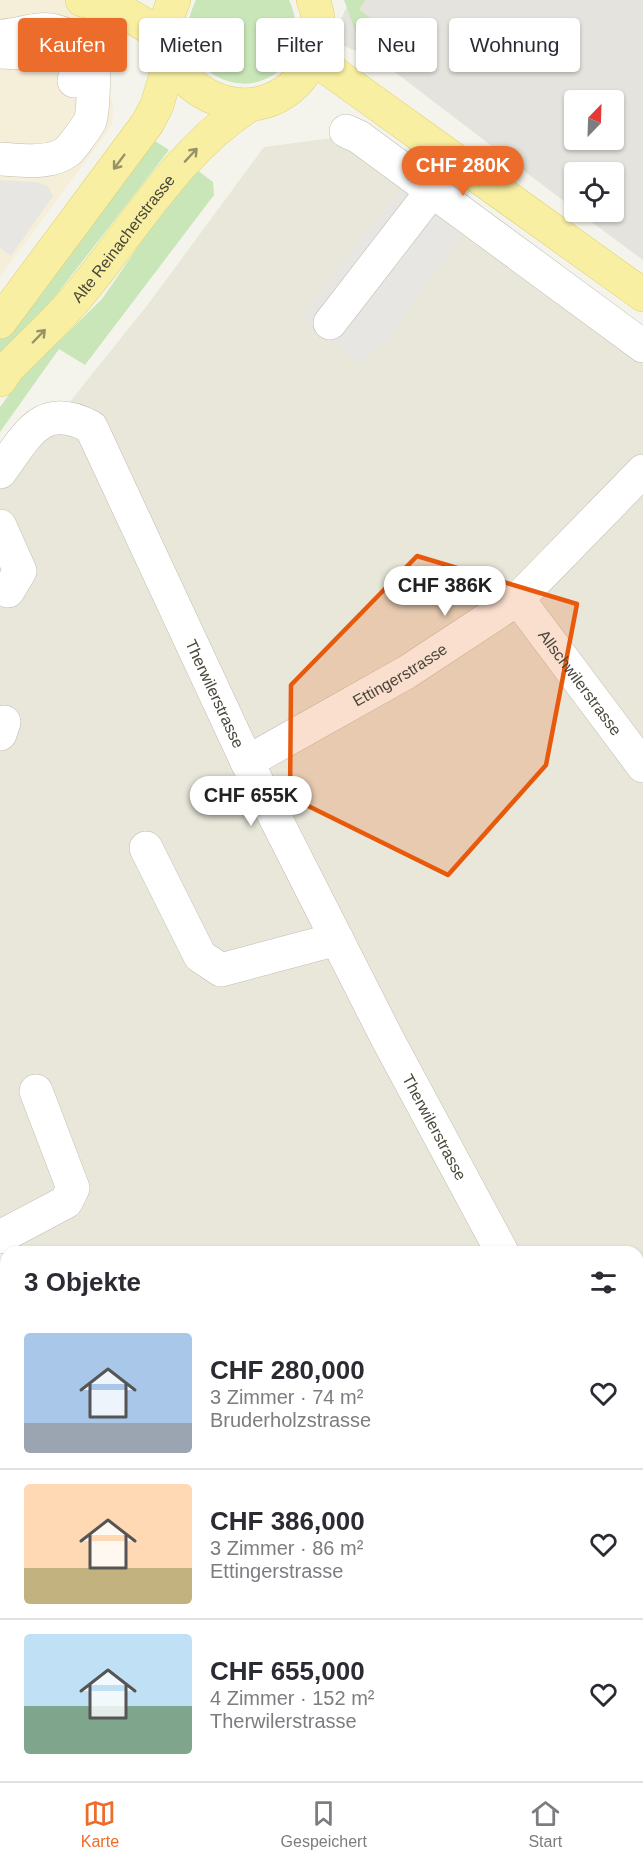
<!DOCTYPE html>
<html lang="de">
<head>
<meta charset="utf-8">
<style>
  :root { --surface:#fff; --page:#f2f2f3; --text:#2b2b33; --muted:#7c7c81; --line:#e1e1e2; --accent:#ec6c2b }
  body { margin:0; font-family:Arial,sans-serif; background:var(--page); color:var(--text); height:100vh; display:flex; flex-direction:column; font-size:22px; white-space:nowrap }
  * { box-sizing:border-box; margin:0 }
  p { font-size:20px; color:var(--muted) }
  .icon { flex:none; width:33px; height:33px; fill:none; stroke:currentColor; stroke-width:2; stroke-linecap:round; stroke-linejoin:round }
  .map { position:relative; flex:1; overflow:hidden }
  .details { position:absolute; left:0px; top:1246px; width:644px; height:536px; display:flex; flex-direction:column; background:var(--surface); border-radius:18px 18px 0 0; box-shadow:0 2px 4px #0004 }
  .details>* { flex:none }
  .banner { position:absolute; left:18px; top:18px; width:608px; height:54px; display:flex; gap:12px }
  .needle { width:39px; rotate:23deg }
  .tools { position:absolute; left:564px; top:90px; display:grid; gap:12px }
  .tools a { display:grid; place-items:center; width:60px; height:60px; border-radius:6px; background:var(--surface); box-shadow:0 2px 4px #0004; font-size:30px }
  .price { position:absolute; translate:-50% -51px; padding:0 14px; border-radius:21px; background:#fff; color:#222; font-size:20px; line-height:39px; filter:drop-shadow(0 2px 3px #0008) }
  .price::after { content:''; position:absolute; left:50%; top:36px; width:18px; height:14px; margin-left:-9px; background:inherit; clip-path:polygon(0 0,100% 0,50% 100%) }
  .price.selected { background:var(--accent); color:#fff }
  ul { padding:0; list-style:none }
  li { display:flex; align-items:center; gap:18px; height:150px; padding:0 24px }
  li+li { border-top:2px solid var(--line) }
  li span { display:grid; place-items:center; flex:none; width:168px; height:120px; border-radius:6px; color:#555 }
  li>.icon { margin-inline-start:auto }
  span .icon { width:72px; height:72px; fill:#fffc; stroke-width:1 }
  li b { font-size:26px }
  h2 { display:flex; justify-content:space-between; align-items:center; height:72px; padding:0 24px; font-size:26px }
  .pill { padding:0 21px; border-radius:6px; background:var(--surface); box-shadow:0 2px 4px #0004; font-size:21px; line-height:54px }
  .pill.selected { background:var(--accent); color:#fff }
  .menu { display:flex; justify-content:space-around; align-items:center; height:84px; border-top:2px solid var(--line); background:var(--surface); font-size:16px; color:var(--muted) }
  .menu a { display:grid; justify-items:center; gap:3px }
  .menu .selected { color:var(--accent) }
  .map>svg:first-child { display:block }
  .residential { fill:#e8e7da }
  .commercial { fill:#f5eed9 }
  .industrial { fill:#e5e3dd; fill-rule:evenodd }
  .education { fill:#edebd7 }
  .green { fill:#c9e6b8 }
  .parking { fill:#e7e6e3 }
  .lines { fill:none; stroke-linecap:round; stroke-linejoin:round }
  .minor-casing { stroke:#c0bdaf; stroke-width:34 }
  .major-casing { stroke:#ddd172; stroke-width:34 }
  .minor { stroke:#fff; stroke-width:33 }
  .major { stroke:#f8efa2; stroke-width:33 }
  .oneway { stroke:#989269 }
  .marked { fill:#e8590c; fill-opacity:0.2; stroke:#e8590c; stroke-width:4.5; stroke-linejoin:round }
  .labels { text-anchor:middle; stroke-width:6; stroke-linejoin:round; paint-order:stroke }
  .street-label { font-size:16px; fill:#49463a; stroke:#fff }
</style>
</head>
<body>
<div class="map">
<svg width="643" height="1781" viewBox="0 0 643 1781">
  <rect width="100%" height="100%" fill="#f5f4ec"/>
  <path class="residential" d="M340 137 643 362V1781H0V1494L6 1489V1776H638V1252H6V1265L0 1248V489L149 303 264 147Z"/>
  <path class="commercial" d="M0 0H87L80 23 102 47 113 107 112 124 105 135 0 277Z"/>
  <path class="industrial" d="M350 0H643V260L578 212H614V172H574V209L383 63 331 40ZM574 100H614V140H574Z"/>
  <path class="education" d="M643 1307V1781H397L390 1776H638V1310Z"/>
  <path class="green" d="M196 0H289C305 34 293 76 252 83 221 88 188 63 188 31 188 19 191 11 196 0Z
    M344 0H366L359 9 391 35 376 55 357 36Z
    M149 137 169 150 57 294 0 357V337Z
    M197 170 213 182 214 195 85 365 59 349 0 432V407L21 378 102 299 151 228Z
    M638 1682 643 1687V1781H482L476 1776H638Z"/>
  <path class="parking" d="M0 180 37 182 48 186 53 196 11 256 0 248Z
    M401 188 464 233 386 341 358 363 301 316Z"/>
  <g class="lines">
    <defs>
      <g id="minor">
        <path d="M0 36C18 36 37 26 55 31 71 35 87 44 92 61 95 69 93 114 90 121 87 127 73 146 68 151 51 165 20 160 0 159"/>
        <path d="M0 52 66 55 72 59 76 69 74 81"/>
        <path d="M346 131 359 137 643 346"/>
        <path d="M330 323 432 191"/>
        <path id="s1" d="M0 472C27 436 41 400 91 427L247 762 387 1038 502 1252"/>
        <path d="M0 526 20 571 8 591"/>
        <path id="s2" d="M518 599 643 766"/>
        <path d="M0 734 4 722"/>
        <path id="s3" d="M247 762 407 672 518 599 643 471"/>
        <path d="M146 848 200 956 221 970 337 939"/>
        <path d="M0 1237 66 1202 73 1188 36 1091"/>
        <path d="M638 1297 643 1294"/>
        <path d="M0 1342 6 1353"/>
        <path d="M638 1390 643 1395"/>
        <path d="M0 1458 6 1452"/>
        <path d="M209 1776 212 1781"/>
      </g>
      <g id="major">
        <path d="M82 0C121 9 136 17 168 41"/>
        <path d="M174 0C135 82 261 153 311 62 321 43 321 19 313 0"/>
        <path d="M313 58 643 295"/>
        <path d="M0 322 147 124 157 105 172 54"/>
        <path id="s4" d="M0 380 8 368C34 341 64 315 87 285 138 222 181 149 250 105"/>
      </g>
    </defs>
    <use href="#minor" class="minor-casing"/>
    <use href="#major" class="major-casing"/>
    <use href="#minor" class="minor"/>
    <use href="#major" class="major"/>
  </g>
  <defs><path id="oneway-shaft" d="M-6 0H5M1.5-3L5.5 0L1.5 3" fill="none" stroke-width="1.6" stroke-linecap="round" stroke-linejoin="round" transform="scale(1.5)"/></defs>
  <g class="oneway">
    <use href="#oneway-shaft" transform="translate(191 155) rotate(-47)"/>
    <use href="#oneway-shaft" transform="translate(119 162) rotate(127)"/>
    <use href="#oneway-shaft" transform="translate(39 336) rotate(-46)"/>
  </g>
  <path class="marked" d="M417 556 577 604 546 765 448 875 290 797 291 685Z"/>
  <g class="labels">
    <g class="street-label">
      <text dy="6" stroke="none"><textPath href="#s4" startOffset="188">Alte Reinacherstrasse</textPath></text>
      <text dy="6" stroke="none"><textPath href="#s3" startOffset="176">Ettingerstrasse</textPath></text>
      <text dy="6" stroke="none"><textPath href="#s2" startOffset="104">Allschwilerstrasse</textPath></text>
      <text dy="6" stroke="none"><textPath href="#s1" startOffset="411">Therwilerstrasse</textPath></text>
      <text dy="6" stroke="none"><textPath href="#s1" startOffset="897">Therwilerstrasse</textPath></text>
    </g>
  </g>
</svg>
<div class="tools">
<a><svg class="needle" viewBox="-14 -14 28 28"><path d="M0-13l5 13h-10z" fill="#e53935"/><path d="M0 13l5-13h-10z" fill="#7c7c81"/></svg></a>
<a><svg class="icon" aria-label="locate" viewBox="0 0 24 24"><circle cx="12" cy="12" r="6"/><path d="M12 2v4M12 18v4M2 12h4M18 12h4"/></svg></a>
</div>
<b class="price selected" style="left:463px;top:197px">CHF 280K</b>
<b class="price" style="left:445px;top:617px">CHF 386K</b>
<b class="price" style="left:251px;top:827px">CHF 655K</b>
<div class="banner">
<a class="pill selected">Kaufen</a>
<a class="pill">Mieten</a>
<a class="pill">Filter</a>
<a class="pill">Neu</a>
<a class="pill">Wohnung</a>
</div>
<section class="details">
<h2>3 Objekte<svg class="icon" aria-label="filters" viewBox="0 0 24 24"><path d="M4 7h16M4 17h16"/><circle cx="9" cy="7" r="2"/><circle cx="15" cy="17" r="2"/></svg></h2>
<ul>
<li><span style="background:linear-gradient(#a9c7e8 75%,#9aa5b1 0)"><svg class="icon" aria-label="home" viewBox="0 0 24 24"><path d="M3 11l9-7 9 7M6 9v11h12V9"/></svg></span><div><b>CHF 280,000</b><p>3 Zimmer · 74 m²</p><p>Bruderholzstrasse</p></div><svg class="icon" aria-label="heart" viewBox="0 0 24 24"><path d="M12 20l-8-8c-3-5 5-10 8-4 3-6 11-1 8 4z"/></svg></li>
<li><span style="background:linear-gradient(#ffd9b3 70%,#c2b280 0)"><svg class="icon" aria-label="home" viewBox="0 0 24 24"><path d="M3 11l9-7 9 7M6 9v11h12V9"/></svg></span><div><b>CHF 386,000</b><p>3 Zimmer · 86 m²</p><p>Ettingerstrasse</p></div><svg class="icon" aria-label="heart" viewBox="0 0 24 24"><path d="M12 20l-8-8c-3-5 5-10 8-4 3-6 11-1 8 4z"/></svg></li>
<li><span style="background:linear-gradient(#bfe0f5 60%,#7fa58c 0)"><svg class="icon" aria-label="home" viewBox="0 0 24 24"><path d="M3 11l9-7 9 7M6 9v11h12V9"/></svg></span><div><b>CHF 655,000</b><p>4 Zimmer · 152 m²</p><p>Therwilerstrasse</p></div><svg class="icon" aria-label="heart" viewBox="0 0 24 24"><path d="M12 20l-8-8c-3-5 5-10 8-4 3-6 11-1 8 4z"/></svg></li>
</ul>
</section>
</div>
<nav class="menu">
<a class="selected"><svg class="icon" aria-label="map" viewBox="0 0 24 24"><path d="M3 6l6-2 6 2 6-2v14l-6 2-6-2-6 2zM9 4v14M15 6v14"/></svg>Karte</a>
<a><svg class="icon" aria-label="saved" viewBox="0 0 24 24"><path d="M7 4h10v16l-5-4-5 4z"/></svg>Gespeichert</a>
<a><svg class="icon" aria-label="home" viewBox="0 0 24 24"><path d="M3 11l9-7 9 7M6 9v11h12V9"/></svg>Start</a>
</nav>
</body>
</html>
